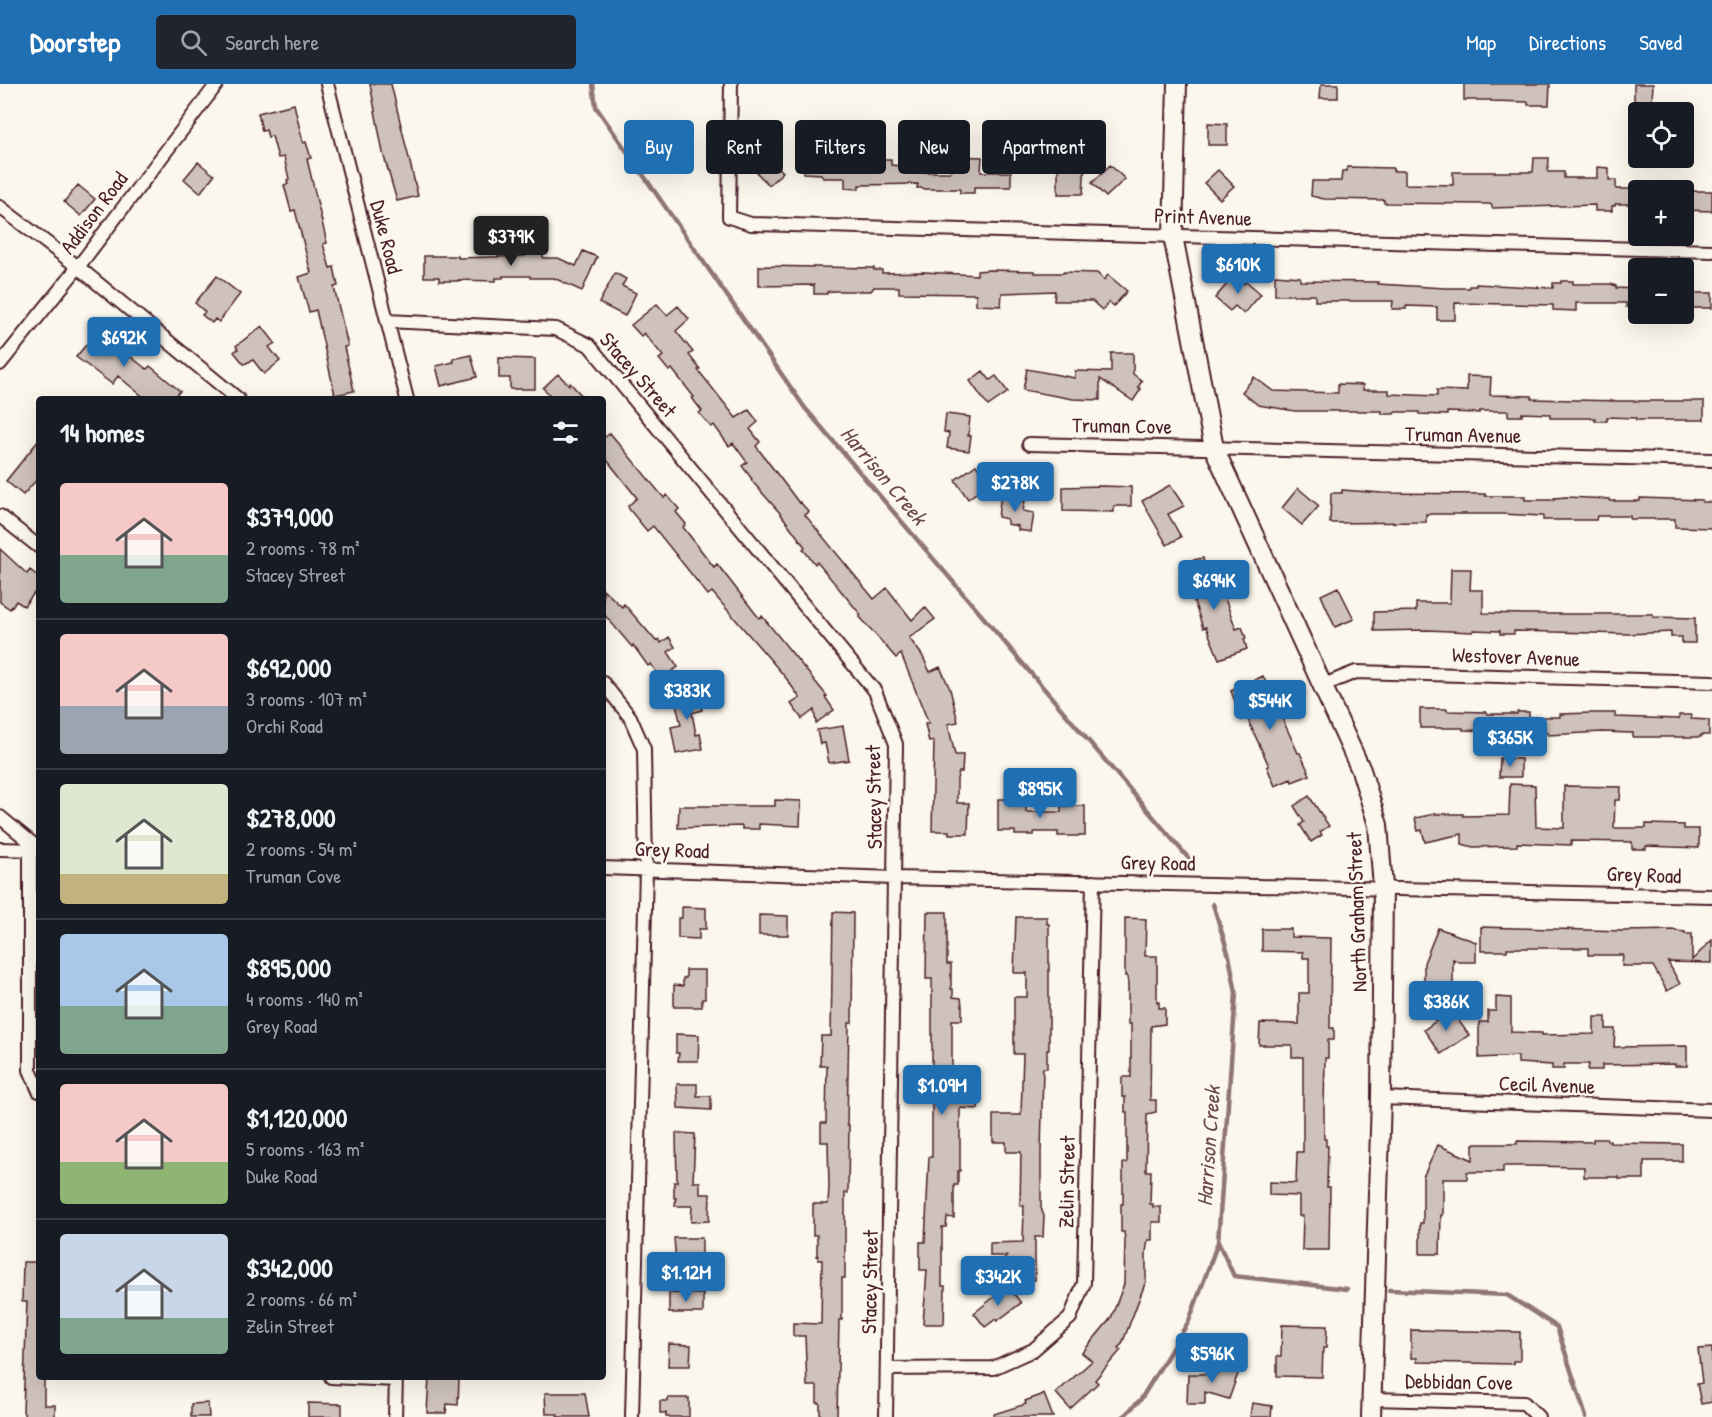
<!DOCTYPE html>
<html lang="en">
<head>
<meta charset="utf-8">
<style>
  :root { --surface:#171b24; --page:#20242c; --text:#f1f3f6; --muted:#9ea1a6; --line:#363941; --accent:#1f6fb2 }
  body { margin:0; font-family:"Patrick Hand",sans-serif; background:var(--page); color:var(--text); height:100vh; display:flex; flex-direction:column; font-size:22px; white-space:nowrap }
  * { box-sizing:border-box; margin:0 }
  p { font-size:20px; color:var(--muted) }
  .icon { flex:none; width:33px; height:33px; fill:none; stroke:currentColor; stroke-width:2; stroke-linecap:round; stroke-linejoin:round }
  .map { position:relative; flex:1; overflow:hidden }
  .panel { position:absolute; left:36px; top:312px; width:570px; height:984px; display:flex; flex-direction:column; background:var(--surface); border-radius:6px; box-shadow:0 6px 24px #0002 }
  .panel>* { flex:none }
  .banner { position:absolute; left:624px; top:36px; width:570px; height:54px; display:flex; gap:12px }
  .fabs { position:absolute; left:1628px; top:18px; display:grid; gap:12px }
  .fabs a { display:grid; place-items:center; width:66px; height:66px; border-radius:6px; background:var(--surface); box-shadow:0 6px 24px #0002; font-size:30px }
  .price { position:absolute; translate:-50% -51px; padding:0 14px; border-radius:6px; background:var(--accent); color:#fff; font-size:20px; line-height:39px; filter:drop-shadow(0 2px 3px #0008) }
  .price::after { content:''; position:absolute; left:50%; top:36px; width:18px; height:14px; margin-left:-9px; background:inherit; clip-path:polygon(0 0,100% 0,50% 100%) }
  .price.active { background:#222; color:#fff }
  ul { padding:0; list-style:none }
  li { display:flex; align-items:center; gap:18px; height:150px; padding:0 24px }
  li+li { border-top:2px solid var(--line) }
  li span { display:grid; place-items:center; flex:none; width:168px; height:120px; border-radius:6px; color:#555 }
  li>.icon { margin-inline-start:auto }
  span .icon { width:72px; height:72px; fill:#fffc; stroke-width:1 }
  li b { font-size:26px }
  h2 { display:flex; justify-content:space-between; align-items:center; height:72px; padding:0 24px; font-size:26px }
  .chip { padding:0 21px; border-radius:6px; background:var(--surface); box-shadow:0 6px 24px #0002; font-size:21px; line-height:54px }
  .chip.active { background:var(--accent); color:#fff }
  header { display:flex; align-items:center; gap:36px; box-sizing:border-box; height:84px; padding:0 30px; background:var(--accent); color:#fff }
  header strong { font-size:28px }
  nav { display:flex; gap:33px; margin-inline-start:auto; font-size:21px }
  .search { width:420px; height:54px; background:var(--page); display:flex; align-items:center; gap:15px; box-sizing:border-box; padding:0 21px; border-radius:6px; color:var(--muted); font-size:22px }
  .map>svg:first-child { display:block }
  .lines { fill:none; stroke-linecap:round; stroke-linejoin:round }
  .stream { stroke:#907477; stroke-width:4.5 }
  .building { fill:#cfc2bc; stroke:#4a1f2b; stroke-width:1.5 }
  .minor-casing { stroke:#4a1f2b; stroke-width:16 }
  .secondary-casing { stroke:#4a1f2b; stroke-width:22 }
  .minor { stroke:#fbf7ec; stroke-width:12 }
  .secondary { stroke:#fbf7ec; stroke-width:18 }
  .labels { text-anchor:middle; stroke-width:5; stroke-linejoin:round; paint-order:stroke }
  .street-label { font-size:21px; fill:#4a1f2b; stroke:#fbf7ec }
  .water-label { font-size:22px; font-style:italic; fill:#6d4a51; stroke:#fbf7ec }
</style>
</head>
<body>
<header>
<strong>Doorstep</strong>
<div class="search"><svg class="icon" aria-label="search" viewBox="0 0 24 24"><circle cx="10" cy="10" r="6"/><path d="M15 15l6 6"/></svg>Search here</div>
<nav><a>Map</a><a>Directions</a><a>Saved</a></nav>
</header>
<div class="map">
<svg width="1712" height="1333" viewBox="0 0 1712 1333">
  <rect width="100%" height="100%" fill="#fbf7ec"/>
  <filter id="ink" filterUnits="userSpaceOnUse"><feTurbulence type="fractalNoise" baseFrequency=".0167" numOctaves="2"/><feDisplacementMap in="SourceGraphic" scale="12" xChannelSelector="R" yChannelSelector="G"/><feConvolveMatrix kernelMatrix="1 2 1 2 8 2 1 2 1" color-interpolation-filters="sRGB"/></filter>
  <g filter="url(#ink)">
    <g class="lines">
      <path class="stream" d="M593 0 596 23 805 324 1190 776
        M1213 820 1229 872 1236 909 1218 1158 1234 1192 1347 1205
        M1389 1206 1507 1211 1557 1243 1586 1333
        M1123 1333 1141 1315 1189 1237 1218 1158"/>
    </g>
    <path class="building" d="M370 0H391L418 112 397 117 383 69Z
      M1321 0H1338V14H1320Z
      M1464 0H1550L1549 21H1528V18L1491 17V16H1464Z
      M1634 0H1653L1652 17H1634Z
      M294 20 303 59 306 58 311 74 307 75 327 159 323 160 330 184 334 183 338 202 334 203 348 262 344 263 354 307 335 311 316 226 309 228 299 193 311 189 295 126 291 127 284 101 288 100 287 96 289 95 284 73 278 74 272 52 268 53 266 46 262 47 258 29Z
      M1208 39 1227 40V61H1208Z
      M1074 59H1086L1083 110H1058V81H1061V67L1074 66Z
      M767 71 783 88 769 101 753 85Z
      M847 71H862V75H891V81L902 82V88H951V72L982 73 981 88H1011V103H974V109H960V105H923V104H917L918 100 859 101V105L845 104V94H823L821 90 804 89 805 75 847 72Z
      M1534 74H1549L1548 88H1564V94H1597V83L1609 84V96H1616V105H1638V120H1615V122H1612V127H1595V121L1492 124V121L1489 120 1384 119V116L1324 115 1311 112 1312 97H1341L1342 87H1347V83L1393 84V87H1405V100L1453 101V88H1533Z
      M198 78 214 91 200 109 184 95Z
      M1110 81 1125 95 1106 113 1092 99Z
      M1218 86 1234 102 1220 115 1204 99Z
      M78 101 95 115 81 132 64 118Z
      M1683 107H1712V127L1683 126Z
      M525 159H543V174H558L576 182 583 167 597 173 582 207 554 194H530V192H503V194H496V197L458 196V197H439V193H424V172H458V174L525 172Z
      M759 182 874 184V186H882V189L924 188 977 191V187L989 186 1035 187V189H1063V188L1097 189 1104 196 1108 191 1127 207 1114 222 1109 218 1102 226 1092 217H1054L1055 207 1002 209 1001 222 976 221V210L899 209V203H874L871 207H834L827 208V210H814V201L759 202Z
      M615 189 626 195 622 202 636 209 625 232 599 219Z
      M1275 191 1300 193V197L1378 198V200L1445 204H1469V202H1476V200L1553 204V199H1561V197H1573V200H1611L1616 202V204L1638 205V224L1626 223V219H1576V227L1553 226V221L1455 219V236H1437V223L1406 222V225H1392L1393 217H1315V211H1275Z
      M217 192 240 210 219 238 215 235 212 239 202 231 205 228 195 219Z
      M1234 192 1244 200 1246 197 1261 210 1244 230 1235 222 1230 227 1215 214Z
      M1683 209H1712V224H1683Z
      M657 220 667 231 678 222 689 235 676 247 693 268 689 271 700 285 698 286 736 334 749 326 758 338 750 345 760 358 756 362 799 419 800 418 809 428 805 431 874 515 887 504 912 536 925 523 935 535 909 554 922 571 930 588 940 583 950 605 958 638 948 640 955 671H963L962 688H959L957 695V719H969L968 750H949V747H932L934 657 929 658 925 640H929L901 570 896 574 859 532 861 531 817 478 815 480 803 465 805 463 780 429 751 396 752 395 742 382 747 378 733 359 729 362 714 341 711 343 699 329 702 327 692 314 694 313 672 285 669 287 659 275 663 272 644 249 641 252 631 241Z
      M102 242 117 254 113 259 144 283 147 285 150 282 180 307 173 315H146L118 292 112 300 76 273Z
      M262 242 275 259 269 263 280 277 264 290 253 276 244 280 234 268 238 265 236 262Z
      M1111 269H1133V290L1142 297 1138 303 1141 305 1133 317 1100 295V316L1073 315 1023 306 1027 285 1075 294V287L1111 288Z
      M471 271 477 293 441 302 436 282 454 278 453 275Z
      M499 274 535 275V305H510V294H499Z
      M983 287 990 296 996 292 1008 308 988 322 970 297Z
      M558 290 569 301 570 299 585 315H554L543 304Z
      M1467 292 1491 293 1490 311 1532 312V315L1619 317H1704V336H1636V334L1607 333V337H1595V334H1550V330L1522 329V332H1508V327H1480L1479 329 1447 328V331L1419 330V328H1395L1394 330H1382V327H1295L1258 321 1242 308 1254 293 1273 307 1338 309V300L1363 301V306H1389V310L1437 312V306L1467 307Z
      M946 330 970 333 968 352H971L969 367 947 364 949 349 944 348Z
      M610 349 664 414 667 411 679 425 676 428 686 440 683 443 714 483 717 480 759 534 762 532 827 612 825 613 834 626 816 639 814 626 802 635 791 620 800 614 786 594 712 508 708 511 653 442 647 447 629 425 628 422 637 414 603 371V355Z
      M39 356V393L23 411 6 397Z
      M976 381 989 399 968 415 955 396Z
      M1170 401 1184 422 1168 430 1181 453 1167 461 1142 417Z
      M1102 402 1131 403V422H1114V428L1063 427V403Z
      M1298 404 1319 422 1302 441 1282 424Z
      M1342 406 1382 409 1485 410V412H1525V416H1554V414L1566 413 1610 415V417H1640V414L1702 416V418H1712V444L1675 443V435H1630V432H1597L1596 436H1543V432L1501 430H1426V438L1330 439 1331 409H1342Z
      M1001 410 1020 413V416L1025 417 1023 427 1034 429 1031 448 1018 446V442L1007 440V435L998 433Z
      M0 465 27 490 30 486 39 493V503L24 522 16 517 10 525 0 518Z
      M1203 474 1205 485H1209L1215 515 1224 512 1236 545 1242 543 1246 554 1244 555 1247 565 1219 575 1206 543 1203 544 1185 491 1187 490 1184 478Z
      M1451 485H1471L1470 506H1483V529L1525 530H1653V533L1695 534V559H1682V553H1671V548L1628 550 1514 547V550H1500V547L1473 546V548L1427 546 1374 547V528L1416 527V519H1450Z
      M1338 503 1354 535 1335 543 1321 511Z
      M603 505 622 523 624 520 656 557 659 555 661 559 669 553 675 563 668 568 678 583 661 595 651 580 648 582 633 561 632 563 603 529Z
      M1263 592 1298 669H1300L1310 691 1292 698 1291 695 1275 702 1267 683 1269 682 1247 634 1242 636 1231 607Z
      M694 600 702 626 692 629 696 651 700 650 703 665 676 670 671 643 681 641 673 607Z
      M1420 625H1447V627L1487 628V630H1517V628H1529V633H1560V630L1591 629H1615V633L1679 635V631H1691V635L1709 636V651H1701V653H1633V649L1602 648 1548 651V649L1463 646V644H1420Z
      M843 642 849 676 829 679 825 659 820 660 817 646Z
      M1500 674 1521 675V693H1499Z
      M1510 700 1535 701 1536 743 1564 744V702L1621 703 1620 716H1615L1614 744H1646V740L1684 741V745H1699V764L1646 762V765H1632V758L1571 757V761L1517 759V762L1473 763 1462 760V750L1425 758 1422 746 1418 747 1415 734 1435 730H1463V732L1509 731Z
      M1309 712 1329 742 1320 748 1322 751 1311 758 1300 741 1304 738 1294 722Z
      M998 715H1026V728H1061V722H1085V752H1058V748H1034V751H1015V747H998Z
      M775 716 801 717 800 742 759 740V745H742V742L678 744 679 722H775Z
      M682 823 706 824V845H699V855L678 854V834H682Z
      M833 828 853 829 852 939H849L847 1041H849L848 1109H845V1194H842V1236H839L837 1333H820V1319H817V1302H807L805 1252H793V1239L821 1240 822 1176H818V1172H817V1151H813V1120H828L829 1103 828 1058H821V1039H826L827 982H820L821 952H831Z
      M927 828H947V880H951V905H953V913L961 914 962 922V936H952V987H954V992L965 995V1012L979 1013 978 1025 960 1024V1087H958V1101H954V1134L947 1133 946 1143H942V1202H945L944 1240H923L927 1186H920V1158H925L929 1073H932V895H926Z
      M759 831 788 832V851H759Z
      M1016 833H1047V840H1049V966H1047V984H1043L1041 1069V1124L1044 1132 1043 1153H1035V1196H998L991 1188 1007 1172H990V1159L1023 1158 1024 1122H1020L1021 1068H1006V1058H993V1031H1021L1023 970H1014V913H1027V889H1014Z
      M1125 834 1146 835 1145 872H1157V918H1159V924H1165V940L1151 942 1150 1016H1156V1028L1147 1030 1146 1087H1151L1150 1120H1153V1123H1161V1138H1152V1156H1148L1146 1168V1197L1122 1260 1118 1264 1121 1266 1095 1296 1098 1299 1070 1325 1056 1309 1092 1277 1082 1269 1111 1234 1124 1200 1125 1156 1124 1148H1121V1120H1123V1079H1127V1028H1125V1013H1122V993H1131V940H1128V900L1127 892H1125Z
      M1481 843 1624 847 1676 846V847L1685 848V850H1692V876L1712 856V879L1668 878 1680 900 1667 907 1653 882H1622L1623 871H1588V864H1507V867H1481Z
      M1438 844 1476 858V878H1459L1453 875V921H1426V913H1424V879Z
      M1262 845H1291V853L1331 854 1330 944H1334V956H1328V974H1325L1324 1024V1055H1326V1062H1328L1327 1103H1330L1329 1166H1302L1303 1132H1299V1112L1269 1111V1098L1296 1099 1297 1068H1303V973H1292V961H1259L1260 939 1299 940V909H1309V874H1303V868L1262 867Z
      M686 886H705V915H702V923H674V901L683 902V894H686Z
      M1496 913 1511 914V948L1542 949V951L1594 950V933H1606V945H1615L1614 963 1687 962V982H1675V980L1602 981V986H1588L1589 980H1564V985H1552V981L1518 979V972L1479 974V938H1488V927H1496Z
      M1451 926 1469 951 1441 970 1424 946Z
      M676 950 699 951 698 977H678L679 969H676Z
      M677 1000H697V1012H711V1026L678 1024Z
      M676 1049 695 1050 693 1098H700V1110H710L709 1137 691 1138 692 1122H675L676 1114H674V1098H677Z
      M1593 1055H1607V1057H1610V1059L1682 1060V1077H1644V1095H1619V1093H1584V1083L1526 1082H1503V1088H1467V1095H1443V1131H1441L1440 1170H1420V1139H1423V1093L1438 1061 1473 1076V1060H1517V1057L1593 1058Z
      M674 1154H702V1178H676Z
      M23 1178H39V1293H44V1321H55V1333H25L23 1327 27 1218H22Z
      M1008 1202 1021 1219 997 1237 996 1235 985 1243 974 1229Z
      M669 1209 703 1210V1229H669Z
      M1282 1241 1327 1242 1326 1264H1323L1322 1293 1277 1292V1272H1281Z
      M1411 1246 1520 1248V1277H1513V1280L1417 1278V1274H1411Z
      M669 1260 691 1261 690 1282H668Z
      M1712 1264V1318L1701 1320 1697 1300 1702 1299 1698 1265Z
      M1222 1279 1240 1284 1229 1315 1205 1308V1320H1187L1188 1290H1219Z
      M429 1293 459 1294 458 1321 447 1320 446 1329H427Z
      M545 1309H585L589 1333H557L558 1330H546Z
      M1044 1310 1053 1333H994V1330L1026 1320 1025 1317Z
      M668 1314H689V1333H666V1329H660V1317H668Z
      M208 1319 209 1333H191V1320Z
      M308 1319 342 1320V1333H308Z
      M1252 1319 1272 1322 1271 1333H1250Z"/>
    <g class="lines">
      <defs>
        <path id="minor" d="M327 0 407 315
          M731 0 729 133 751 140 1712 167
          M0 123 78 183 238 315
          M387 237 556 245 589 261 875 607 896 660 886 1333
          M0 280 78 183 217 0
          M1029 360 1712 376
          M0 432 39 463
          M603 599 630 633 644 665 646 785 632 1333
          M1321 602 1356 588 1712 598
          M0 733 39 765
          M0 765 38 766
          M30 766V986L39 1007
          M603 784 895 794 1712 812
          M1381 1014 1712 1026
          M888 1285 993 1284 1033 1266 1070 1234 1084 1199 1093 798
          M331 1293 396 1296
          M1372 1315 1524 1319 1538 1333
          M395 1333 396 1293"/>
        <path id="secondary" d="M1177 0 1173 152 1214 364 1361 686 1378 741 1383 803 1381 1014 1371 1333"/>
      </defs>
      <use href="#minor" class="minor-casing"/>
      <use href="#secondary" class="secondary-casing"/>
      <use href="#minor" class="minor"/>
      <use href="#secondary" class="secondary"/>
    </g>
  </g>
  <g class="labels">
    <g class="street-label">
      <text transform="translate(94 129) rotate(-53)" y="7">Addison Road</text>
      <text transform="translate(1203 133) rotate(2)" y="7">Print Avenue</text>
      <text transform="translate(386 153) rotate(76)" y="7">Duke Road</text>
      <text transform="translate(638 291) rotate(49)" y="7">Stacey Street</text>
      <text transform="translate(1122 342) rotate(1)" y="7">Truman Cove</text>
      <text transform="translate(1463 351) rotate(1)" y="7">Truman Avenue</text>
      <text transform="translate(1516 573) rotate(2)" y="7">Westover Avenue</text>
      <text transform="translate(874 713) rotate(-91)" y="7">Stacey Street</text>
      <text transform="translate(672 766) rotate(2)" y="7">Grey Road</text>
      <text transform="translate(1158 779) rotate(1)" y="7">Grey Road</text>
      <text transform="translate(1644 791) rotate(2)" y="7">Grey Road</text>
      <text transform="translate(1357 828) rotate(-92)" y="7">North Graham Street</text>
      <text transform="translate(1547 1001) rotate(2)" y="7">Cecil Avenue</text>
      <text transform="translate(1067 1098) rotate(-89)" y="7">Zelin Street</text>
      <text transform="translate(870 1198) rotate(-89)" y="7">Stacey Street</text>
      <text transform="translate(1459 1298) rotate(1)" y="7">Debbidan Cove</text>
    </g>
    <g class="water-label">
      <text transform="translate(884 391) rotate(50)" y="8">Harrison Creek</text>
      <text transform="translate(1208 1062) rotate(-86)" y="8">Harrison Creek</text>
    </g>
  </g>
</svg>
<div class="fabs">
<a><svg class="icon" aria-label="locate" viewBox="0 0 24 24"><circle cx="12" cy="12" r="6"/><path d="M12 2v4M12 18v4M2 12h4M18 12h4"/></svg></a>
<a>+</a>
<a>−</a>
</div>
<b class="price active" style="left:511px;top:183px">$379K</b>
<b class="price" style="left:1238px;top:211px">$610K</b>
<b class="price" style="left:124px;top:284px">$692K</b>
<b class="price" style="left:1015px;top:429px">$278K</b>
<b class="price" style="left:1214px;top:527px">$694K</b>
<b class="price" style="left:687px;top:637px">$383K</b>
<b class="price" style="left:1270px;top:647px">$544K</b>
<b class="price" style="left:1510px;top:684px">$365K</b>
<b class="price" style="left:1040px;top:735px">$895K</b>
<b class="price" style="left:1446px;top:948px">$386K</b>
<b class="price" style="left:942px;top:1032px">$1.09M</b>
<b class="price" style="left:686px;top:1219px">$1.12M</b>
<b class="price" style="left:998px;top:1223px">$342K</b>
<b class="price" style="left:1212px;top:1300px">$596K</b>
<div class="banner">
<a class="chip active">Buy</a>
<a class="chip">Rent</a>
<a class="chip">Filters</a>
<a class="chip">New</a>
<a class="chip">Apartment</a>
</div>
<section class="panel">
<h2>14 homes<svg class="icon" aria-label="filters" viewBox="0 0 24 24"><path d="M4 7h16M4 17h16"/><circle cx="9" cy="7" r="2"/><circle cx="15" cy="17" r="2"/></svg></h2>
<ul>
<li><span style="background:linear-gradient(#f6c9c9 60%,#7fa58c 0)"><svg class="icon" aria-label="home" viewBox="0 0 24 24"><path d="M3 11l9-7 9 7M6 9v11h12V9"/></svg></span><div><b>$379,000</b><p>2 rooms · 78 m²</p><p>Stacey Street</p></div></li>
<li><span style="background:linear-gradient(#f6c9c9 60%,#9aa5b1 0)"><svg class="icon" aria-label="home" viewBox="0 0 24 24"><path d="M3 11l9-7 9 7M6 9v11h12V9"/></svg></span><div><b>$692,000</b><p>3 rooms · 107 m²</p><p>Orchi Road</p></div></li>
<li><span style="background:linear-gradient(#dfe7d0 75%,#c2b280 0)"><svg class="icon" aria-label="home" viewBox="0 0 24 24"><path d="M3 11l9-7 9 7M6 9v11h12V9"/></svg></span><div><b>$278,000</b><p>2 rooms · 54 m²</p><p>Truman Cove</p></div></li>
<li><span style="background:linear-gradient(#a9c7e8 60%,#7fa58c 0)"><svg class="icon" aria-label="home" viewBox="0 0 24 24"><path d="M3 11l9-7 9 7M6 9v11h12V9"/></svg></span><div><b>$895,000</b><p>4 rooms · 140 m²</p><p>Grey Road</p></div></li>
<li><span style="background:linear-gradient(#f6c9c9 65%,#8fb573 0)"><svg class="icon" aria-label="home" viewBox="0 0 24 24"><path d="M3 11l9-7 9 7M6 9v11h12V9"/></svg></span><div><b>$1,120,000</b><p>5 rooms · 163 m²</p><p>Duke Road</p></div></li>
<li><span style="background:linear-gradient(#c9d6e8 70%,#7fa58c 0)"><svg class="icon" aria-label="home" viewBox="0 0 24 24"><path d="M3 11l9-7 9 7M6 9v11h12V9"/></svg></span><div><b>$342,000</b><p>2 rooms · 66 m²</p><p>Zelin Street</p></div></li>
</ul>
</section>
</div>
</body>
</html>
